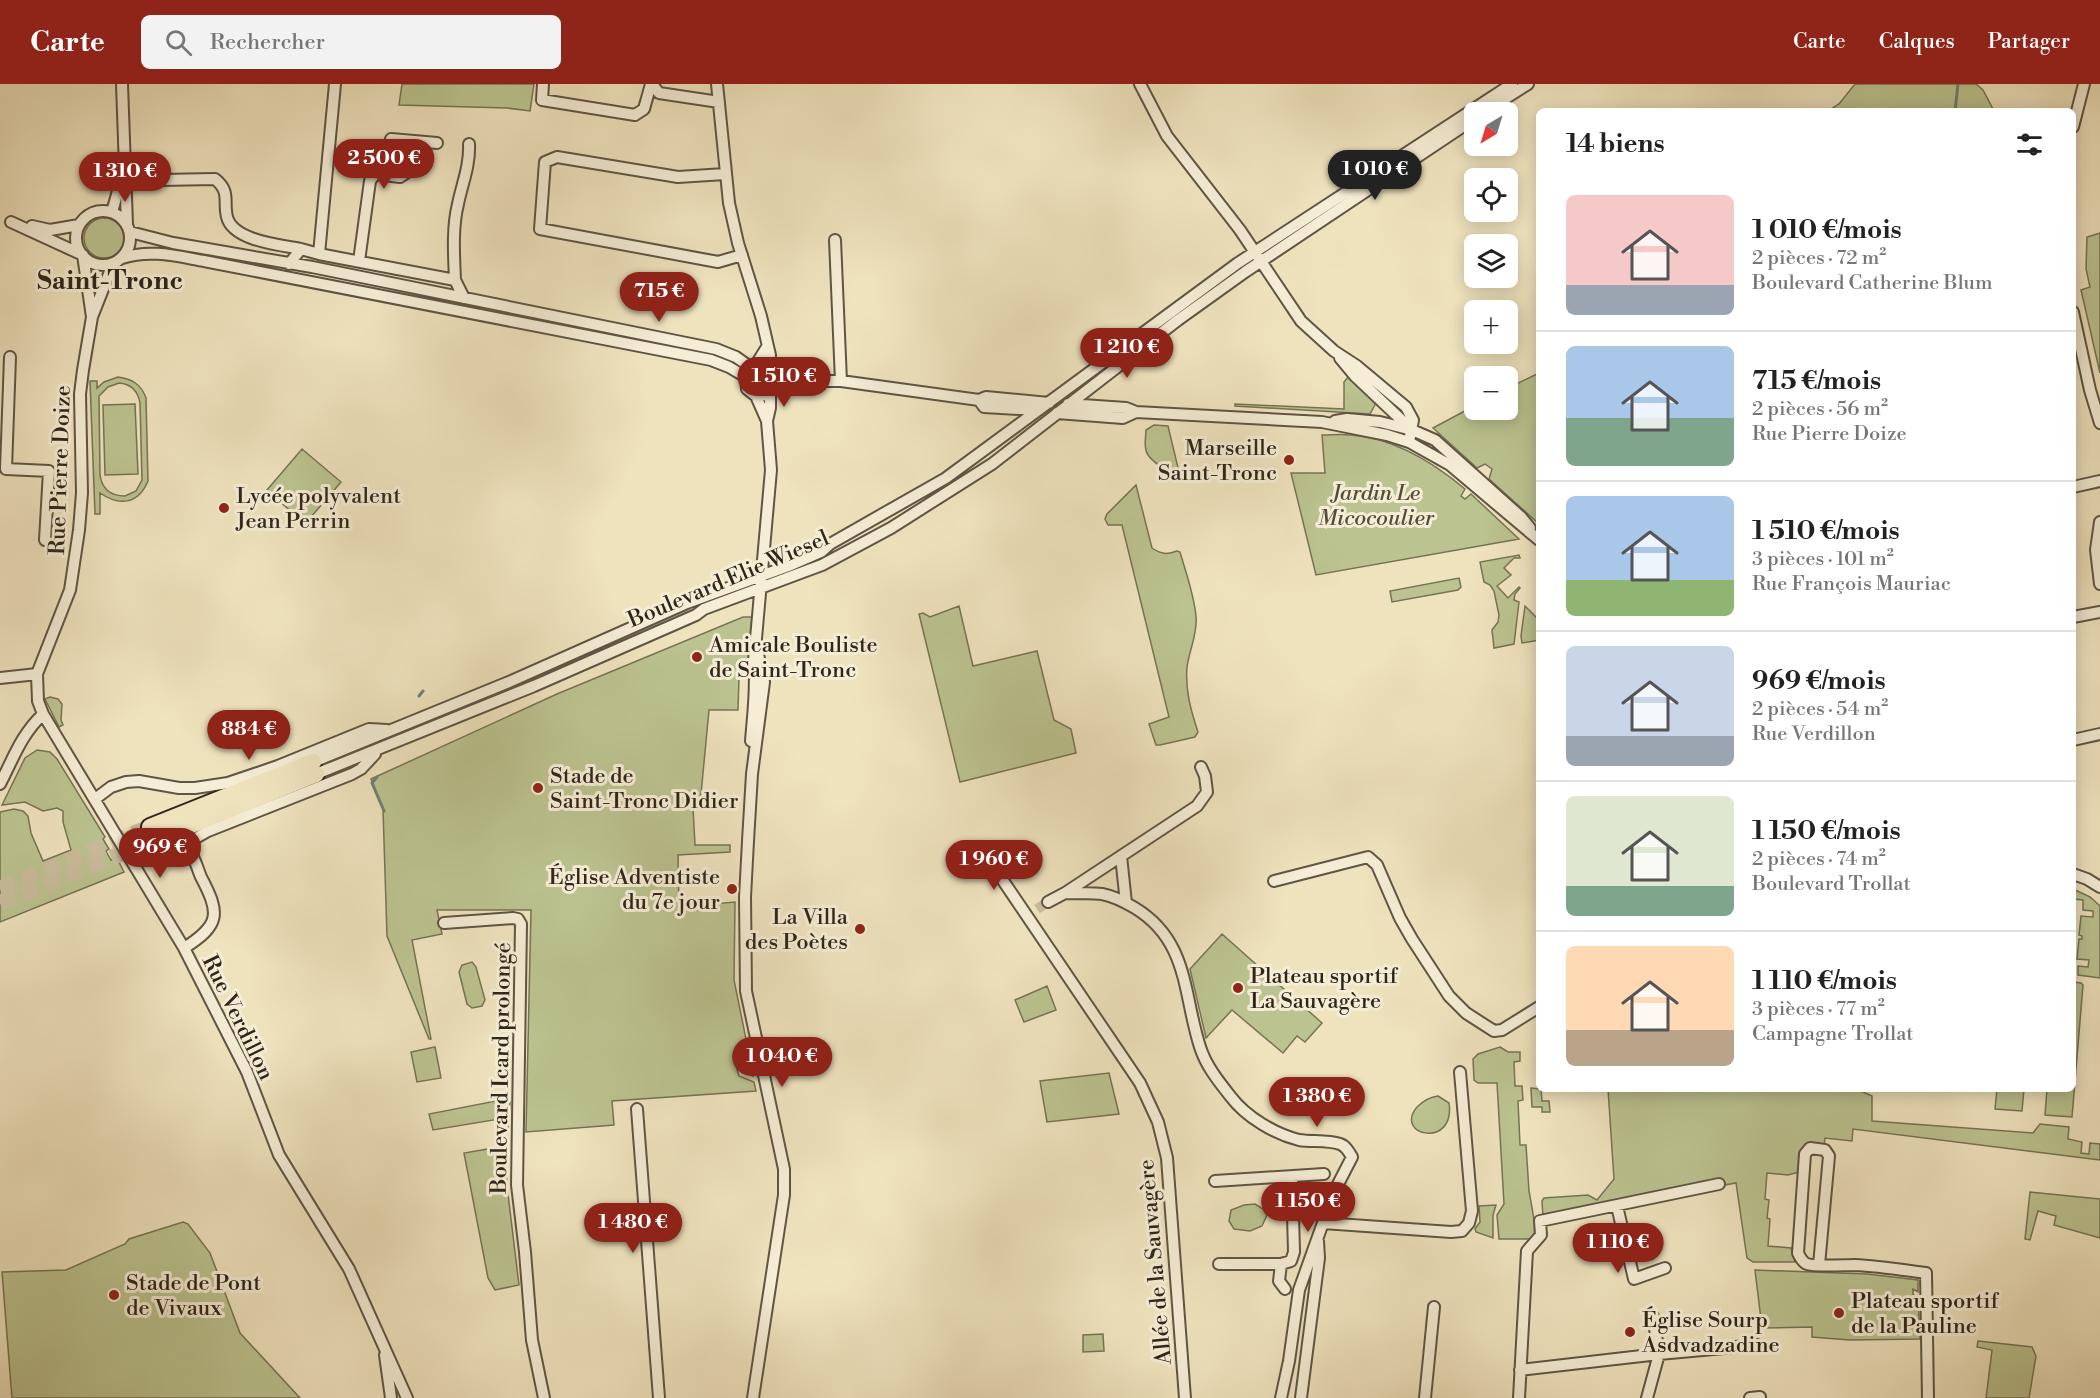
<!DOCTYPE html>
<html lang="fr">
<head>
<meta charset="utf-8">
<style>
  :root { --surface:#fff; --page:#f2f2f2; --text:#222; --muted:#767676; --line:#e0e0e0; --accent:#8f2418 }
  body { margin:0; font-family:"Libre Bodoni",serif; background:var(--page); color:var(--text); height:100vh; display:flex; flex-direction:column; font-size:22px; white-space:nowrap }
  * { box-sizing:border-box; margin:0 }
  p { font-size:20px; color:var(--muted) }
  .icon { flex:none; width:33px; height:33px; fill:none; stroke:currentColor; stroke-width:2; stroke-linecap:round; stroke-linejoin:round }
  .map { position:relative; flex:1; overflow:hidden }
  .panel { position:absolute; left:1536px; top:24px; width:540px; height:984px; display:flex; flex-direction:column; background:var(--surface); border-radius:9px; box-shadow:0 3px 15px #0003 }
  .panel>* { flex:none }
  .needle { width:39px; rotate:218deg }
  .controls { position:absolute; left:1464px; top:18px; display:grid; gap:12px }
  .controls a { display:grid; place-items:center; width:54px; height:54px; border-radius:9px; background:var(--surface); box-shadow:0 3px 15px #0003; font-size:30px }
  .price { position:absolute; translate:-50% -51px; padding:0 14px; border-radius:21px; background:var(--accent); color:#fff; font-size:20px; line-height:39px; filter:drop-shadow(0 2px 3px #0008) }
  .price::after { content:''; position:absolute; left:50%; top:36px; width:18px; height:14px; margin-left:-9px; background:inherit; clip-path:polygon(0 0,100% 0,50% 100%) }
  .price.current { background:#222; color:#fff }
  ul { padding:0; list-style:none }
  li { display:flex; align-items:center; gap:18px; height:150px; padding:0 30px }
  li+li { border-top:2px solid var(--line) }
  li span { display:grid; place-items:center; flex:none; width:168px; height:120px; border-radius:9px; color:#555 }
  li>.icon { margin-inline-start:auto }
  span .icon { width:72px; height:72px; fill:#fffc; stroke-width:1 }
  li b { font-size:26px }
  h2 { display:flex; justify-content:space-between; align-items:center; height:72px; padding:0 30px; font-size:26px }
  header { display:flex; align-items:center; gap:36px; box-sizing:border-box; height:84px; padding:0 30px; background:var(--accent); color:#fff }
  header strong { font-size:28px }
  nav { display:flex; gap:33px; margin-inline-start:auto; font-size:21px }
  .search { width:420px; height:54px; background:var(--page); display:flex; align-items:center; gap:15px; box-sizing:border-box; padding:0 21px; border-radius:9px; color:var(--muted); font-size:22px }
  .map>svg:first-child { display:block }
  .green { fill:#bbc390; stroke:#757456; stroke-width:1.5; fill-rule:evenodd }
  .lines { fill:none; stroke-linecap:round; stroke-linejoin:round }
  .stream { stroke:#6f8177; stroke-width:3 }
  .minor-tunnel { stroke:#c9bd9d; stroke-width:10; stroke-dasharray:10 5; stroke-linecap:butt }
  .highway-tunnel { stroke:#c9bd9d; stroke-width:16; stroke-dasharray:16 8; stroke-linecap:butt }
  .minor-casing { stroke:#5f5544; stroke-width:14 }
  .highway-casing { stroke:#2f261b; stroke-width:20 }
  .minor { stroke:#f5edd5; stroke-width:10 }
  .highway { stroke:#efe3be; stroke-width:16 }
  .poi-dot { fill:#8f2418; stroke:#f5edd5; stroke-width:2 }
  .labels { text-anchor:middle; stroke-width:6; stroke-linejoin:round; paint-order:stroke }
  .poi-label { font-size:22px; fill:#2f261b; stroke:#f5edd5; text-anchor:start }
  .street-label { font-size:22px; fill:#2f261b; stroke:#f5edd5 }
  .park-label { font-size:22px; font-style:italic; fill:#524d38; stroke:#f5edd5 }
  .quarter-label { font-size:26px; font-weight:bold; fill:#2f261b; stroke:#f5edd5 }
</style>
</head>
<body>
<header>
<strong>Carte</strong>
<div class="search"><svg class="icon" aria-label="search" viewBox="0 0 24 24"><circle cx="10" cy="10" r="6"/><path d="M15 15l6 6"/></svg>Rechercher</div>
<nav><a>Carte</a><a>Calques</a><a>Partager</a></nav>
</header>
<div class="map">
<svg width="2100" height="1314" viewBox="0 0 2100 1314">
  <rect width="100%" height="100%" fill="#efe3be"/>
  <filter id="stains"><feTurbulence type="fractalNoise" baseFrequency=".00333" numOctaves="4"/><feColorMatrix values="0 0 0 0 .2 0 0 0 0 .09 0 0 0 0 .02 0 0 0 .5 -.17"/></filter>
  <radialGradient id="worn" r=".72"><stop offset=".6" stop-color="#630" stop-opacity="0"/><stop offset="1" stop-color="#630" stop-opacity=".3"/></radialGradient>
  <path class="green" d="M402 0H534L530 27 507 24 399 21Z
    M1855 0H1976L1983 6 1994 27H1828L1839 20Z
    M84 154a20 20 0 1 1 40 0a20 20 0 1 1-40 0Z
    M2100 149V289L2081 206 2090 203 2086 185 2087 153Z
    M1539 289V440L1489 395 1492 385 1485 380 1477 384 1433 344 1474 322V326H1508V304Z
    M118 293C132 295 141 300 146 314L148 397C138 421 119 422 100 409V430H95L90 297H97V304L104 298ZM119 299C131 300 138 307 140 319L142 396 136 407 125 412C110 412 102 405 100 391L99 312 108 303Z
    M1348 293 1376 319 1370 330 1235 322V320L1344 325V298Z
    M135 320 138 390 105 391 103 321Z
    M1154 341 1168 342 1180 392 1173 393C1166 384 1148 377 1146 366 1144 360 1146 352 1146 346Z
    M1322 351C1332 351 1341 350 1351 351 1393 354 1434 379 1465 405L1461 412 1465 415 1471 410 1519 455 1316 491 1291 389H1325Z
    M302 365 341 398 305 440 267 406Z
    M1136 401 1152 464C1161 470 1167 471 1177 467L1180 468C1186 489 1194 511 1196 532 1198 549 1189 567 1187 583 1185 606 1191 627 1198 648L1195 653 1160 661H1156L1149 640 1169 633 1122 441H1108L1105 435 1107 430Z
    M1519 471 1520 474H1514L1504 484 1511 491 1497 502 1508 514 1519 503 1520 504 1515 510 1514 516 1519 518 1514 560 1494 564 1492 546 1498 538 1499 531 1494 507 1490 501 1484 498 1480 478Z
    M1459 494 1461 503 1458 506 1392 518 1390 507Z
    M959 522 973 582 1037 567 1054 636 1071 645 1076 669 960 698 919 530 923 529 930 533Z
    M1525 522 1539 536V556L1522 559 1521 552Z
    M743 533H752L748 594H739L738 626H709L701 710 693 724 695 761H730V768L678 771 679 823 735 818 734 896 747 960 733 972 739 992 754 998 756 1007 612 1017 614 1041 526 1048 531 826H437L442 850 412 856 431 955H429L387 852 383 725 371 695 557 610Z
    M50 613 58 615 62 620 61 636 63 641 59 643 45 615Z
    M37 666 50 668 57 675 105 753 103 755 109 765 106 767 111 776 117 774 124 788 0 838V728L14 725 23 727 28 732 31 749 43 777 71 766 63 738V727L57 724 43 727 25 718 2 721 25 674Z
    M2073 805 2090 813 2100 822V894L2078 891V882L2088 883 2089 876 2077 875 2079 855H2082V852L2079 851 2081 832 2093 833V827L2083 826V816L2073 815Z
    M1222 850 1322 939 1305 958 1297 952 1283 969 1232 926 1206 954 1190 885Z
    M472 878 476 883 485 916 482 922 472 924 467 920 459 888 462 881Z
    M2073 898 2081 899 2083 901 2072 1033 2045 1031 2047 1005H2073Z
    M1047 902 1056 926 1024 938 1015 916Z
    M435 963 441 994 417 998 411 968Z
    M1500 963 1508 968H1520V977L1514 978 1515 1002H1522L1523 1016 1518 1017 1520 1061H1526L1529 1107 1537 1152 1533 1155H1499L1497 1131 1504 1120 1497 999H1478L1474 996 1473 975 1478 970Z
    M748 966 753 992 742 987 737 973Z
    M1109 989 1119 1030 1047 1038 1040 997Z
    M1531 1004 1541 1005 1542 1017H1549L1550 1028H1542V1023H1532Z
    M1608 1005H1862L1863 1008 1872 1012V1037L2033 1049 2040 1040 2069 1043 2068 1055 2082 1058 2081 1069 2089 1070 2090 1059 2100 1060V1076L1853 1045 1852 1057 1825 1054 1824 1062H1810L1799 1088 1788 1091 1767 1089 1765 1115 1769 1116 1767 1134 1770 1135 1768 1162 1791 1164 1795 1178H1753L1747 1174 1736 1099 1543 1134 1542 1117 1544 1114 1588 1111 1597 1116 1614 1095Z
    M1997 1005H2024L2022 1027 1995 1025Z
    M1438 1012 1449 1019C1456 1065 1393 1052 1417 1023 1422 1018 1430 1013 1438 1012Z
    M506 1015 510 1018 508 1046 505 1034 433 1046 429 1030Z
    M505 1062 507 1102 519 1201 495 1206 488 1194 464 1069Z
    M2030 1108 2100 1115V1154L2054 1141 2056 1132 2038 1127 2030 1156 2025 1155Z
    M1255 1120 1263 1125 1267 1131 1262 1142 1250 1147 1234 1145 1229 1137 1231 1126 1244 1121Z
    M1496 1121 1493 1131V1154L1476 1148 1475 1145 1480 1138 1479 1122Z
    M183 1138 188 1140 210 1169 240 1249 300 1314H12L2 1188 66 1186 125 1160 129 1155Z
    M1755 1186 1867 1190 1918 1196V1208L1913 1205V1210L1918 1215 1920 1255 1850 1256 1812 1253V1243L1762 1244Z
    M1103 1250 1104 1267 1083 1268V1251Z
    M1978 1257 2032 1263 2036 1272 2029 1314H1986L1992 1266 1977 1263Z"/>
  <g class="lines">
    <path class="stream" d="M1955 27 1958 0
      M419 612 423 607
      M377 693 372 699 384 727"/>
    <path class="minor-tunnel" d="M1037 825 1048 818"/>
    <path class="highway-tunnel" d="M0 805 150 743
      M0 819 157 755"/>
    <defs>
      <path id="minor" d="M122 0 127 140
        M543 0 542 16 635 31 644 25 651 0
        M652 0 659 9 719 18
        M717 0 729 119 738 159 761 232 770 271 769 286 774 294 773 303 766 311 756 312 747 305 746 293
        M1140 0 1167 52 1240 146 1301 237 1334 267 1357 282 1406 323 1413 336 1409 358
        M1484 28 1528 0
        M2073 43 2084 0
        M391 55 437 59
        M725 90 678 93 557 73 545 78 540 145 718 178 742 171
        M160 96 215 95C231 108 223 117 227 133 233 157 281 161 301 165
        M76 154a27 27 0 1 1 54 0a27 27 0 1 1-54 0Z
        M112 128 122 93
        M11 138 83 171 92 233
        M32 142 50 146 79 141
        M130 148 173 159 312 183 716 265 736 273 753 285
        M835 156 841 297
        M319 170 455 196 464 214
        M122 174C150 165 176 172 204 177L711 276 729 283 746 293
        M359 177 370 97 375 90 400 93 406 89 412 57
        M116 178 109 190 92 233 83 286 80 310 82 409 79 446 70 506 37 590 38 617 43 630 184 864 247 988 279 1071 349 1185 407 1314
        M289 180 301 165 319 170 335 0
        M455 196C454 172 452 144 458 120 462 100 470 82 469 60
        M2073 228 2090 306 2100 339
        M10 273 6 385 49 387 45 456
        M1340 274 1355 292 1412 346
        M754 284 767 263
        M772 289 793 292 804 297
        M773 303 804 297H841L979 316 986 313 1049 319
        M756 312 767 337
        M979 316 984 323 1038 326
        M1068 320 1126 324 1136 328 1322 338 1387 351 1409 358 1450 381 1539 456
        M1057 329 1123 334 1136 328
        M1335 337 1347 335 1380 338 1412 346 1435 356 1521 433 1530 444
        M2073 403 2100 397
        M2100 438 2096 466 2100 500
        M2073 533 2100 528
        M0 594 37 590
        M2073 656 2100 650
        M751 657C753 630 757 603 754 577L771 386 767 337 770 324V308
        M313 678 509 598 687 519 791 481 821 468 830 460 946 394 1238 179 1512 0
        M316 690 534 602 696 531 704 525 822 481 891 444 992 380 1178 236 1245 188 1474 35
        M0 700C14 673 21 651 43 630
        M95 715 111 703 126 698 139 697 179 704H195L228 699 278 682 369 645 387 646
        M983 767 1140 999 1158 1038 1167 1074 1185 1314
        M1121 772 1126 819
        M2073 790 2087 795 2100 803
        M1274 797 1368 773 1377 781 1400 834 1412 855 1449 912 1466 929 1494 947 1502 946 1539 923
        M1065 809C1077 809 1090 809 1102 810 1113 812 1125 818 1135 824 1189 857 1183 910 1200 963 1206 982 1219 998 1231 1013 1246 1033 1275 1050 1299 1056 1312 1058 1327 1056 1340 1060 1346 1062 1349 1068 1352 1073L1334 1108 1299 1206 1289 1277 1281 1314
        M1048 818 1065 809 1197 722 1207 708 1205 692 1201 683
        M444 839 513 834 518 835 521 840 517 1101 525 1168 532 1256 544 1314
        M184 864C221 841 220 829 201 793 198 786 196 778 192 771L191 765 194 755 208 747 352 690 361 685 375 670
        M637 1025 659 1314
        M1215 1097 1324 1090
        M1617 1122 1634 1195 1665 1184
        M1323 1139 1451 1148 1462 1147 1469 1139 1472 1127 1460 988
        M1219 1180H1281L1279 1197 1285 1205
        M1281 1180 1291 1177 1294 1168 1292 1093
        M1819 1181 1829 1072 1825 1066 1810 1064 1805 1070 1798 1169C1800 1173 1802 1178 1807 1180 1815 1183 1844 1181 1855 1181 1879 1182 1903 1186 1926 1189L1928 1314
        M385 1271 391 1314
        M1520 1286 1659 1270 1757 1261
        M753 1314 784 1111V1085L746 907 745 813 748 757 752 690 764 598 756 561
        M1301 1314 1319 1174 1318 1157
        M1425 1314 1434 1223
        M1519 1314 1527 1167 1541 1151 1540 1137 1719 1100
        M1647 1314 1659 1270 1653 1232
        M1750 1314 1760 1313"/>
      <path id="highway" d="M150 743 313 678
        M157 755 316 690"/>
    </defs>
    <use href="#minor" class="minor-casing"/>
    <use href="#highway" class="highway-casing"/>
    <use href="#minor" class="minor"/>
    <use href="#highway" class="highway"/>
  </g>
  <g class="poi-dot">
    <circle cx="1289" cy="376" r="6"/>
    <circle cx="224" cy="424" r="6"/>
    <circle cx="697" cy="573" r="6"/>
    <circle cx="538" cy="704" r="6"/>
    <circle cx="732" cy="805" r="6"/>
    <circle cx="860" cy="845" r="6"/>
    <circle cx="1238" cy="904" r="6"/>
    <circle cx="114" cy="1211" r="6"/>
    <circle cx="1839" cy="1229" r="6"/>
    <circle cx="1630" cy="1248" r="6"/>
  </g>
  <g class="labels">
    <g class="poi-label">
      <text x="1277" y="371" text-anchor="end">Marseille<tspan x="1277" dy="25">Saint-Tronc</tspan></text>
      <text x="236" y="419">Lycée polyvalent<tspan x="236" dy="25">Jean Perrin</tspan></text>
      <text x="709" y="568">Amicale Bouliste<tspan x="709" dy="25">de Saint-Tronc</tspan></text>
      <text x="550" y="699">Stade de<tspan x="550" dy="25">Saint-Tronc Didier</tspan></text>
      <text x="720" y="800" text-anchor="end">Église Adventiste<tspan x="720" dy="25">du 7e jour</tspan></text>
      <text x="848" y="840" text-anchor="end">La Villa<tspan x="848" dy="25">des Poètes</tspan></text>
      <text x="1250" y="899">Plateau sportif<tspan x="1250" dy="25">La Sauvagère</tspan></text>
      <text x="126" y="1206">Stade de Pont<tspan x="126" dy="25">de Vivaux</tspan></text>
      <text x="1851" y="1224">Plateau sportif<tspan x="1851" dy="25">de la Pauline</tspan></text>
      <text x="1642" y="1243">Église Sourp<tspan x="1642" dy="25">Asdvadzadine</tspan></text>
    </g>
    <g class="street-label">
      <text transform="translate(59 386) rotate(-88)" y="8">Rue Pierre Doize</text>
      <text transform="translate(728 494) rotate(-23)" y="8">Boulevard Elie Wiesel</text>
      <text transform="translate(239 933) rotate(64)" y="8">Rue Verdillon</text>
      <text transform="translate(500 984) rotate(-89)" y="8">Boulevard Icard prolongé</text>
      <text transform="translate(1154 1178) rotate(-95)" y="8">Allée de la Sauvagère</text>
    </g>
    <g class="park-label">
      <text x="1376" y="416">Jardin Le<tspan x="1376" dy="25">Micocoulier</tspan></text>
    </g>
    <g class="quarter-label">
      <text x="110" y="205">Saint-Tronc</text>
    </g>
  </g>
  <rect width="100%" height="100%" filter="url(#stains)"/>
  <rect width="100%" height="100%" fill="url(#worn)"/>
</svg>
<div class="controls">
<a><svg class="needle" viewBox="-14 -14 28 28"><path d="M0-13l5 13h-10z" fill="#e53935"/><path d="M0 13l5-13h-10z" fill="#767676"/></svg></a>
<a><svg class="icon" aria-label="locate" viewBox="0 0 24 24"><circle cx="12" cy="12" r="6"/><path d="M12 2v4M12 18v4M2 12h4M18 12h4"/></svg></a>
<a><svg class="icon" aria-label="layers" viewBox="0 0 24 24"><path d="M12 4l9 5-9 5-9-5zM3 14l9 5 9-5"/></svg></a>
<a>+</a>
<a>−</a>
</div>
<b class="price" style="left:384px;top:106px">2 500 €</b>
<b class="price current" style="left:1375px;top:117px">1 010 €</b>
<b class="price" style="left:125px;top:119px">1 310 €</b>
<b class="price" style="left:659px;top:239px">715 €</b>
<b class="price" style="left:1127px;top:295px">1 210 €</b>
<b class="price" style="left:784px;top:324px">1 510 €</b>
<b class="price" style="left:249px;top:677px">884 €</b>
<b class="price" style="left:160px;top:795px">969 €</b>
<b class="price" style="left:994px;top:807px">1 960 €</b>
<b class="price" style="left:782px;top:1004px">1 040 €</b>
<b class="price" style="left:1317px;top:1044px">1 380 €</b>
<b class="price" style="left:1308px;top:1149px">1 150 €</b>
<b class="price" style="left:633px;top:1170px">1 480 €</b>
<b class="price" style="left:1618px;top:1190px">1 110 €</b>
<section class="panel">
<h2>14 biens<svg class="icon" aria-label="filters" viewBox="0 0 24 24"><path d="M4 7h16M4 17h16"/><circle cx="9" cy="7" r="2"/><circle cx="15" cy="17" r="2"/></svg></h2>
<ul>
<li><span style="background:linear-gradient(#f6c9c9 75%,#9aa5b1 0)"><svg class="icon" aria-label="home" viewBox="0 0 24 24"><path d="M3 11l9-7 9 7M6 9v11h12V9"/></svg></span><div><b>1 010 €/mois</b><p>2 pièces · 72 m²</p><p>Boulevard Catherine Blum</p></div></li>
<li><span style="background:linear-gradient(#a9c7e8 60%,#7fa58c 0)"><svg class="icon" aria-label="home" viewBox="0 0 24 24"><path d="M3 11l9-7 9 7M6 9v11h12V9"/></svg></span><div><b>715 €/mois</b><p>2 pièces · 56 m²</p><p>Rue Pierre Doize</p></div></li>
<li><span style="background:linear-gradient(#a9c7e8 70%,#8fb573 0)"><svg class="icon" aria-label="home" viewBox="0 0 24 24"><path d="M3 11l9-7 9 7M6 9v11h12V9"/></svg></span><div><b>1 510 €/mois</b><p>3 pièces · 101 m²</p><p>Rue François Mauriac</p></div></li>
<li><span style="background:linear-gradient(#c9d6e8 75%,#9aa5b1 0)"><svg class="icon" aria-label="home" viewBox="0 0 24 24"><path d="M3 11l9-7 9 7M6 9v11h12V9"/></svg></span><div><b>969 €/mois</b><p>2 pièces · 54 m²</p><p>Rue Verdillon</p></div></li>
<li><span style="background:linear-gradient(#dfe7d0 75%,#7fa58c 0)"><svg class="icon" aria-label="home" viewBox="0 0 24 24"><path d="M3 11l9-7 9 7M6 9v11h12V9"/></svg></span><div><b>1 150 €/mois</b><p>2 pièces · 74 m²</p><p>Boulevard Trollat</p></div></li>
<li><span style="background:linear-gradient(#ffd9b3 70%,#b9a48a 0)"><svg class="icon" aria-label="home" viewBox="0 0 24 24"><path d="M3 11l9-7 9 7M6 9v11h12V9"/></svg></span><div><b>1 110 €/mois</b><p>3 pièces · 77 m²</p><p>Campagne Trollat</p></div></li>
</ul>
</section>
</div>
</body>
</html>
